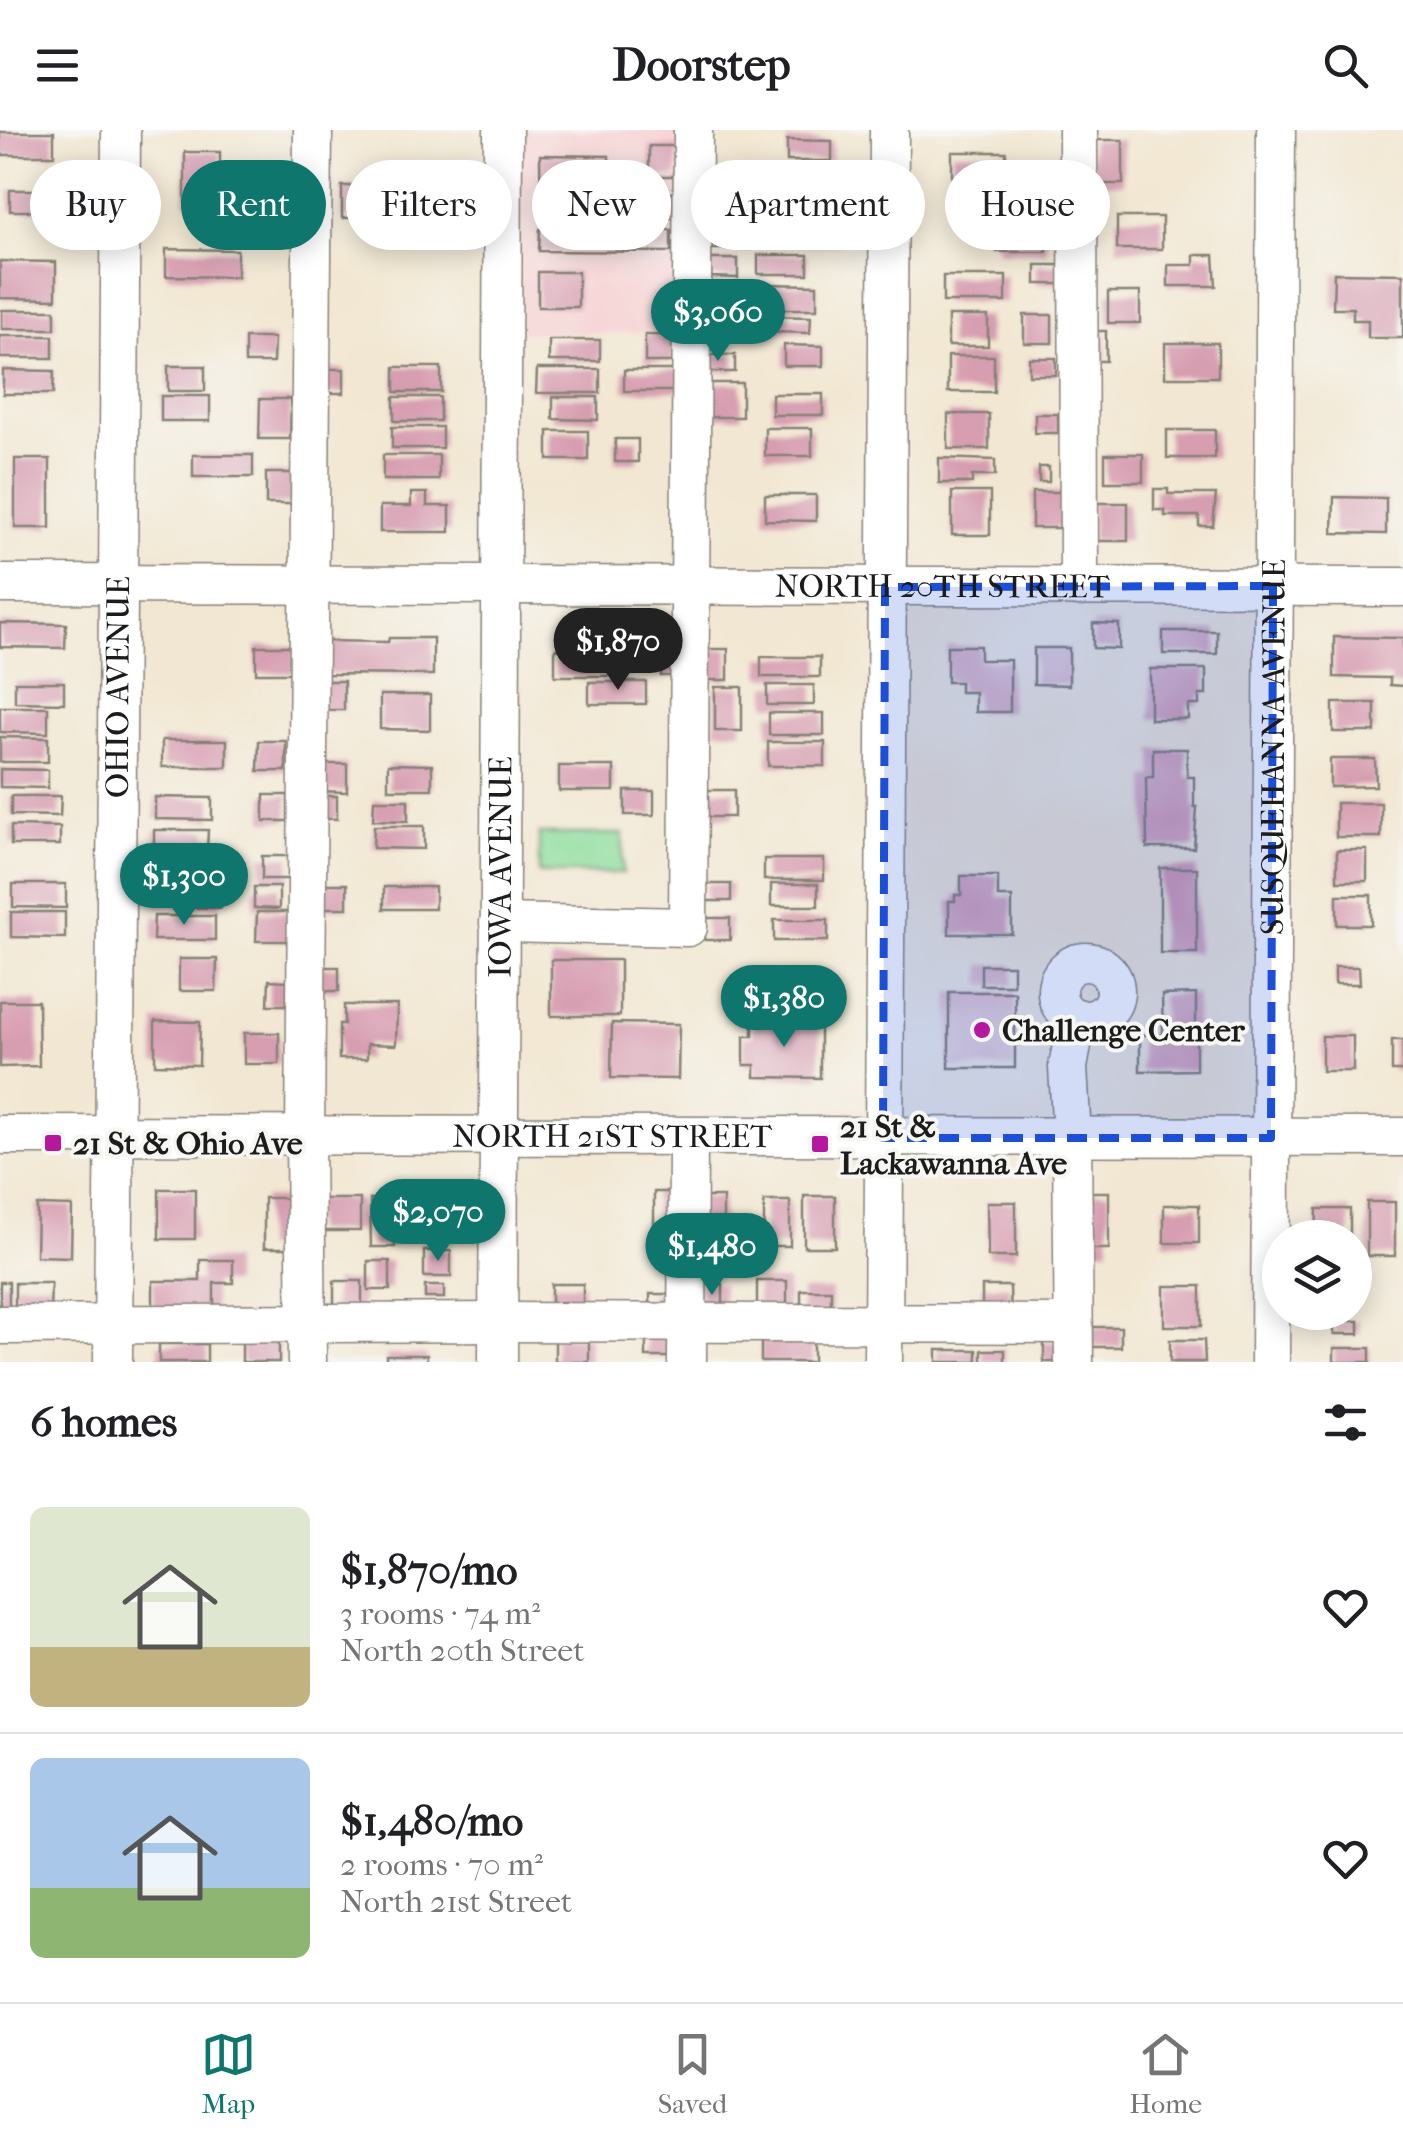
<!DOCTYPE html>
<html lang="en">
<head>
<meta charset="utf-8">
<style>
  :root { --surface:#fff; --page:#f2f2f2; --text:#202124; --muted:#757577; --line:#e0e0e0; --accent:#0f766e }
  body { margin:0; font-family:"IM FELL French Canon",serif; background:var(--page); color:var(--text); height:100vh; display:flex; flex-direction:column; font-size:38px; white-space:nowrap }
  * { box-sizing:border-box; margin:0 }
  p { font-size:32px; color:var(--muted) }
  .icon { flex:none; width:55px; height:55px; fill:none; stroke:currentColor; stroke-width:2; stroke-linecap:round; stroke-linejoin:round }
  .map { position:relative; height:1232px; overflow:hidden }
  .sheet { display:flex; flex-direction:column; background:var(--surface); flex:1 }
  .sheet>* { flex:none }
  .top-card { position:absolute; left:30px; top:30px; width:1345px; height:90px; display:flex; gap:20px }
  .buttons { position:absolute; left:1262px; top:1090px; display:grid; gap:20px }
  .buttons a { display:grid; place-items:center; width:110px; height:110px; border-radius:50%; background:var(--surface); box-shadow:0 5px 25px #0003; font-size:50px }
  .price { position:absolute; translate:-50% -85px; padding:0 22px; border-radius:35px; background:var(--accent); color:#fff; font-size:32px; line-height:65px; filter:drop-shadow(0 2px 5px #0008) }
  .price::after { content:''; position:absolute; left:50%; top:60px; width:30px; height:22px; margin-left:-15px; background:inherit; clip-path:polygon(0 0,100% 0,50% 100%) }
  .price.on { background:#222; color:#fff }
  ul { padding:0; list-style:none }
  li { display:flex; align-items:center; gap:30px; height:250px; padding:0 30px }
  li+li { border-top:2px solid var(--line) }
  li span { display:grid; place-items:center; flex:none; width:280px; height:200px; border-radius:15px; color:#555 }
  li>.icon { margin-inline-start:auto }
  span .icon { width:120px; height:120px; fill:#fffc; stroke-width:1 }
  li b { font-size:42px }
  h2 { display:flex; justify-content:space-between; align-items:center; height:120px; padding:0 30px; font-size:42px }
  .pill { padding:0 35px; border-radius:45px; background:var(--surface); box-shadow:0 5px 25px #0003; font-size:35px; line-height:90px }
  .pill.on { background:var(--accent); color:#fff }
  header { display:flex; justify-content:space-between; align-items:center; height:130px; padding:0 30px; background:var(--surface); font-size:45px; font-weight:700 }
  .tab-bar { display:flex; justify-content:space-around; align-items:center; height:140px; border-top:2px solid var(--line); background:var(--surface); font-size:28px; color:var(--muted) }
  .tab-bar a { display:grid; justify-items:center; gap:5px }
  .tab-bar .on { color:var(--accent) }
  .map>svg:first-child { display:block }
  .built { fill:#f7cfd1 }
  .green { fill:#8ddd9c; stroke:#547c5c; stroke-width:2.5 }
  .building { fill:#d79db1 }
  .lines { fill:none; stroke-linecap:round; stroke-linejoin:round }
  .minor-casing { stroke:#878277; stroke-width:41 }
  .minor { stroke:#fff; stroke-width:38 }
  .marked { fill:#1d4ed8; fill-opacity:0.2; stroke:#1d4ed8; stroke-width:8; stroke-dasharray:20 12; stroke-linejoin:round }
  .poi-dot { fill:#b5179e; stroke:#f6f6f2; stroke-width:4 }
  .labels { text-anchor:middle; stroke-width:8; stroke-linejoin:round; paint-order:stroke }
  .street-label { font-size:32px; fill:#1c1c1c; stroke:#f6f6f2 }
  .poi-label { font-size:32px; font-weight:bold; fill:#1c1c1c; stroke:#f6f6f2; text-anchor:start }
</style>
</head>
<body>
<header><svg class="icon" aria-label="menu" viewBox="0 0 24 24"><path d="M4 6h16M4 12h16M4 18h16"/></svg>Doorstep<svg class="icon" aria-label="search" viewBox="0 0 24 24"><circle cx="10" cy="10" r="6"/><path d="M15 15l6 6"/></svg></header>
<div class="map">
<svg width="1403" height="1232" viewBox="0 0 1403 1232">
  <rect width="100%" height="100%" fill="#f6f6f2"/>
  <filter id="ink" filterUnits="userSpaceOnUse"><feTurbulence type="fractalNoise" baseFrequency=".01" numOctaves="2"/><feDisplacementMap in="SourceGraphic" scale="20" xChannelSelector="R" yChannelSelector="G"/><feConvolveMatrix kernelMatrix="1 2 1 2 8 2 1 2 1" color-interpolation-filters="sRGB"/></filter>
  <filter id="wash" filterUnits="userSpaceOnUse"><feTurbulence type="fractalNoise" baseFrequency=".0048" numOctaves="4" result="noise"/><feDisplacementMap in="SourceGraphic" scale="40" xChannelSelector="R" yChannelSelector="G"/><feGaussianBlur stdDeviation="2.25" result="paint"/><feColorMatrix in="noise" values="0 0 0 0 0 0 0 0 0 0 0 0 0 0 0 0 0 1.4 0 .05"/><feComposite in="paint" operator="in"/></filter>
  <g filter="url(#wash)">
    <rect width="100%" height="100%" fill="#f2e7d2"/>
    <path class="built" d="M520 0H687L688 203H520Z"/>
    <path class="green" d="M539 704H623V743H539Z"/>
    <g id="blocks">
      <path class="building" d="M0 2H54V25H0Z
        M787 10 832 11V31H787Z
        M1091 10H1123V54H1091Z
        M649 16H677L676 46H649Z
        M185 22H220V72H185Z
        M952 22H1006V59H952Z
        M540 25 609 26V90L541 89Z
        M788 39H835V62H787Z
        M709 47H739V60H709Z
        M342 56H367L366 88H342Z
        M243 57H282V82H243Z
        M10 60H61V81H10Z
        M390 61H461V90L390 89Z
        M632 63H674L673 88 632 87Z
        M792 66 837 67V87H792Z
        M997 85H1047V122H997Z
        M1117 87H1162V119H1117Z
        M785 94H837V115L785 114Z
        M708 97H750V119H708Z
        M540 99 671 100V122L539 121Z
        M166 119 237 120V147L166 146Z
        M758 125H808V144H758Z
        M1194 125H1214L1216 156H1168V135H1194Z
        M711 129H738V148L711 147Z
        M0 131 56 132V169L0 168Z
        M1036 135H1061V154H1036Z
        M538 142H578V177H538Z
        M1334 143 1403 144V208H1368V190H1353V178H1333Z
        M943 146H1006V172H943Z
        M763 154 817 155V179H763Z
        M712 155H739V179H712Z
        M1108 162H1140V193H1108Z
        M2 180H55V199H2Z
        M1024 185H1052V213H1024Z
        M767 186 811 187 810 203 767 202Z
        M948 186H988V216H948Z
        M1091 201H1106V231H1091Z
        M645 205H674L673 232H645Z
        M0 206H53V228H0Z
        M245 208H274L273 233H245Z
        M549 210H600V231H549Z
        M1165 213H1218V247H1165Z
        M784 215 823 216V236H784Z
        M702 225H735V242H702Z
        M948 226H994V262H948Z
        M1029 228H1056V245H1029Z
        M168 236H205V261H168Z
        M395 237H441V262H395Z
        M320 239H344V263H320Z
        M537 239H600V263H536Z
        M3 240 54 241 53 264H3Z
        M624 240H681V261H624Z
        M703 253H742V287H703Z
        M772 264H823V285H772Z
        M161 266H210V291H161Z
        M394 267H440V291H394Z
        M553 267H598V290L553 289Z
        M260 269H291L290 309H259Z
        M948 284H989V319H948Z
        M1035 284H1058V303H1035Z
        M392 297H442V318H392Z
        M765 298H812V326H765Z
        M1167 300H1215V328H1167Z
        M548 301H588V330H548Z
        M615 309H638V332H615Z
        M1105 324H1143V352H1105Z
        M193 325H253V347H193Z
        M383 325H439V350H383Z
        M939 328 995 330V346H972V353H939Z
        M15 329H50V398H15Z
        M1039 337H1049V352H1039Z
        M266 343H299L298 374H266Z
        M1154 359H1168V364H1216L1213 396H1199V386H1165V380H1154Z
        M952 362H990V405H952Z
        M1032 362H1064V398H1032Z
        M411 363H427V376H450V402H380V376H411Z
        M765 365H816V391L765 390Z
        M1334 367 1386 368V404L1333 403Z
        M1092 373H1128V411H1092Z
        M0 493 66 494 65 518 0 517Z
        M1093 493 1119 494V519L1093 518Z
        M1163 501H1217V524H1163Z
        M1334 507 1403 508V556L1390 555V548L1334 547Z
        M389 508H433V545L318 544V511L388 512Z
        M256 516H294V543H256Z
        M947 516H980V530H1010V582H975V562H960V552H947Z
        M661 517H684V546H661Z
        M1034 518H1069V555L1034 554Z
        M555 519H609V546H555Z
        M702 519H728V550H702Z
        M761 527H820V547H761Z
        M1150 539H1206V565H1199V575H1188V589H1150Z
        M317 551H344V580H317Z
        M15 552H64V573L15 572Z
        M589 552H646V574H589Z
        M767 555H814V575H767Z
        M715 557H742V601H715Z
        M380 565H430V600L380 599Z
        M1333 573H1375V602H1333Z
        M0 577H48V603L0 602Z
        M769 583H824V605H769Z
        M0 607 48 608V632H0Z
        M162 610H227V637H162Z
        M259 611H286V641H258Z
        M768 612H825V636H768Z
        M1153 619H1187V647H1194V677H1197L1194 718H1147L1146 647H1153Z
        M1330 629H1375L1376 656 1330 657Z
        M318 634H347V662L318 661Z
        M388 634 432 635V659H388Z
        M559 636H614V661H559Z
        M0 639 48 640V658L0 657Z
        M703 660H734V687H703Z
        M625 661H654V685H625Z
        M264 665H288V691H264Z
        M11 666H61L60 686 11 685Z
        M315 666H337V689L314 688Z
        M155 667 212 668V690L155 689Z
        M374 670H408V691L373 690Z
        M1336 673H1381V707H1336Z
        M11 696 60 697V715H11Z
        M374 696H424V719L373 718Z
        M154 700H208L207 719 154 718Z
        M1337 720H1367V751H1337Z
        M262 726H290V749H262Z
        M160 727H211V745L160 744Z
        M764 729H824V750H764Z
        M1160 738H1197V823H1160Z
        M961 746H998V767H1012V804H949V771H955V765H961Z
        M13 754H66V778L13 777Z
        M320 754H347V778H320Z
        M706 754H731V771H706Z
        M771 754H818V776H771Z
        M156 756H221V778L156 777Z
        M254 757H279V779L254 778Z
        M384 757H435V779H384Z
        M1337 765H1371V795H1337Z
        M11 782H65V808L11 807Z
        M257 782H290V811H256Z
        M154 786H215V810H153Z
        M705 788H730V810H705Z
        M774 790H828V811H774Z
        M179 829H217L216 861H179Z
        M551 830H620V886H551Z
        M981 835H1013V855H981Z
        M320 837H339V861H320Z
        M1335 837H1359L1360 854H1335Z
        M269 850 287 851V875H268Z
        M949 862H1015V938H949Z
        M1196 864V940L1140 941V905H1163L1162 865Z
        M0 871H38L39 936 0 937Z
        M344 875H397L396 915 367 914V929H339V894H344Z
        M155 891 200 892 199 935 155 934Z
        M612 893 679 894 678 949 611 948Z
        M753 893 820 894V948L755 947V935H744V906H753Z
        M244 903H279V934H244Z
        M1322 906H1353V941H1322Z
        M1392 910H1403V941H1392Z
        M159 1059H195V1109H159Z
        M654 1062H679V1127H654Z
        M1083 1062H1109V1119H1083Z
        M804 1066H835V1117H804Z
        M698 1067H723V1119H698Z
        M264 1068H293V1118H264Z
        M314 1069H360V1101H314Z
        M370 1069H395V1117H371Z
        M406 1069H451V1103H406Z
        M764 1071H790V1116H764Z
        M987 1072H1016V1127H988Z
        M1367 1072H1395V1126H1367Z
        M37 1075 72 1076 71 1127 36 1126Z
        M1164 1075H1199V1113H1164Z
        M1317 1079H1350V1104L1316 1108Z
        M424 1121H451V1147H424Z
        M200 1130H233V1153H214V1185H153V1151H200Z
        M368 1131H390V1160H368Z
        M334 1151H362V1181H334Z
        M757 1151H787V1179H757Z
        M0 1152H9V1183H0Z
        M15 1153H51L50 1183 15 1182Z
        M551 1154H583V1185H551Z
        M700 1154H723V1182H700Z
        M425 1156H444V1168H425Z
        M982 1156H1010L1011 1188H982Z
        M1164 1156H1201V1196H1164Z
        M801 1160H831V1187H801Z
        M650 1164H675V1184H650Z
        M1334 1191H1359V1204H1334Z
        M1093 1197H1121V1217H1093Z
        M555 1207H589V1232H555Z
        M646 1207H676V1227H646Z
        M242 1208H279V1232H242Z
        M761 1208H813V1232H761Z
        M1170 1210H1204L1205 1232H1170Z
        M1044 1212H1065V1232H1044Z
        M159 1214H207V1232H159Z
        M1334 1218H1370V1232H1334Z
        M937 1220H977V1232H937Z
        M982 1220H1005V1232H982Z
        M386 1225H427V1232H386Z"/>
    </g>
  </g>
  <g filter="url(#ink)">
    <use href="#blocks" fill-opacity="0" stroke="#878277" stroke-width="2.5"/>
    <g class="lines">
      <defs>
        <g id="minor">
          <path d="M1078 0 1079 457"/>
          <path id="s1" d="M0 454 1403 457"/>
          <path d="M499 793 688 797 693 0"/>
          <circle cx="1086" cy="861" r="29"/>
          <path id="s2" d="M0 1005 1403 1007"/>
          <path d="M0 1195 499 1192 1073 1194"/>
          <path id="s3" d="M113 1232 121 0"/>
          <path d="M307 1232 305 1006 313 0"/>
          <path id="s4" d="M498 1232 503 0"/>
          <path d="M687 1232 688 1008"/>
          <path d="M883 1232 889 0"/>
          <path d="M1074 1232 1072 1007 1068 937 1077 888"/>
          <path id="s5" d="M1270 1232 1276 0"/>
        </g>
      </defs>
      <use href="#minor" class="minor-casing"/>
      <use href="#minor" class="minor"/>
    </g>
  </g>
  <path class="marked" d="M1273 456 1271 1008H883L885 457Z"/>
  <g class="poi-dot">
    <circle cx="982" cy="900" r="10"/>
    <rect x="43" y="1003" width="20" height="20" rx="5"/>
    <rect x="810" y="1004" width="20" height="20" rx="5"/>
  </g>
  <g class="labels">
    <g class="street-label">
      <text dy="11" stroke="none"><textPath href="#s1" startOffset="942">NORTH 20TH STREET</textPath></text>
      <text dy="11" stroke="none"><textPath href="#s3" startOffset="675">OHIO AVENUE</textPath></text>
      <text dy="11" stroke="none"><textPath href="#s5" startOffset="615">SUSQUEHANNA AVENUE</textPath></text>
      <text dy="11" stroke="none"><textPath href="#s4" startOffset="495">IOWA AVENUE</textPath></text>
      <text dy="11" stroke="none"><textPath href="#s2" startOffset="612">NORTH 21ST STREET</textPath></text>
    </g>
    <g class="poi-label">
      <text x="1002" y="911">Challenge Center</text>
      <text x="840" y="1007">21 St &amp;<tspan x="840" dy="37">Lackawanna Ave</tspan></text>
      <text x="73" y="1024">21 St &amp; Ohio Ave</text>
    </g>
  </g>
</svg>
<div class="buttons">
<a><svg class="icon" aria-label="layers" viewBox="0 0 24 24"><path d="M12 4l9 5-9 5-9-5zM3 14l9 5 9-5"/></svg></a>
</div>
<b class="price" style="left:718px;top:234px">$3,060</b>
<b class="price on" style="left:618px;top:563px">$1,870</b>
<b class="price" style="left:184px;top:798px">$1,300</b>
<b class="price" style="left:784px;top:920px">$1,380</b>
<b class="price" style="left:438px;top:1134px">$2,070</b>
<b class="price" style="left:712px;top:1168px">$1,480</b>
<div class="top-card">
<a class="pill">Buy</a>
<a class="pill on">Rent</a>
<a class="pill">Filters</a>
<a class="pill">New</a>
<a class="pill">Apartment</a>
<a class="pill">House</a>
</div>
</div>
<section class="sheet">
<h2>6 homes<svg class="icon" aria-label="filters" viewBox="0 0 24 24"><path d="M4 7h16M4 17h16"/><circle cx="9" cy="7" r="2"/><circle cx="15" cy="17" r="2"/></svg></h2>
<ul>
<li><span style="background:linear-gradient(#dfe7d0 70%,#c2b280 0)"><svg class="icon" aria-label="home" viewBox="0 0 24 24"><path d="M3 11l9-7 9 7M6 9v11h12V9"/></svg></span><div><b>$1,870/mo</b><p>3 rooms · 74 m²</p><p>North 20th Street</p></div><svg class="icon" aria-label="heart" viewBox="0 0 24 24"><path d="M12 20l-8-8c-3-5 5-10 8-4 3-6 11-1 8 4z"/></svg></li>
<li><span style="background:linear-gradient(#a9c7e8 65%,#8fb573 0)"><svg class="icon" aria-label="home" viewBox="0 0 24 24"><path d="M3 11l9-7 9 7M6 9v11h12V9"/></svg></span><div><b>$1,480/mo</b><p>2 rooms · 70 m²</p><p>North 21st Street</p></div><svg class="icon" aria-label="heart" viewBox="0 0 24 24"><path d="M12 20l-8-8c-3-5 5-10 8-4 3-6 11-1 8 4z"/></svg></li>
</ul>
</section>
<nav class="tab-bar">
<a class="on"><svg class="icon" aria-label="map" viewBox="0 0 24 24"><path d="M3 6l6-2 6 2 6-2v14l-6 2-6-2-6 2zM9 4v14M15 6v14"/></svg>Map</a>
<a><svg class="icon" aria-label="saved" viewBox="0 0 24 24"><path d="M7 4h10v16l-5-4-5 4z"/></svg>Saved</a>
<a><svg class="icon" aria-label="home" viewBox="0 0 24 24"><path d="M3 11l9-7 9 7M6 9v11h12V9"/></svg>Home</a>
</nav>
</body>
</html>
